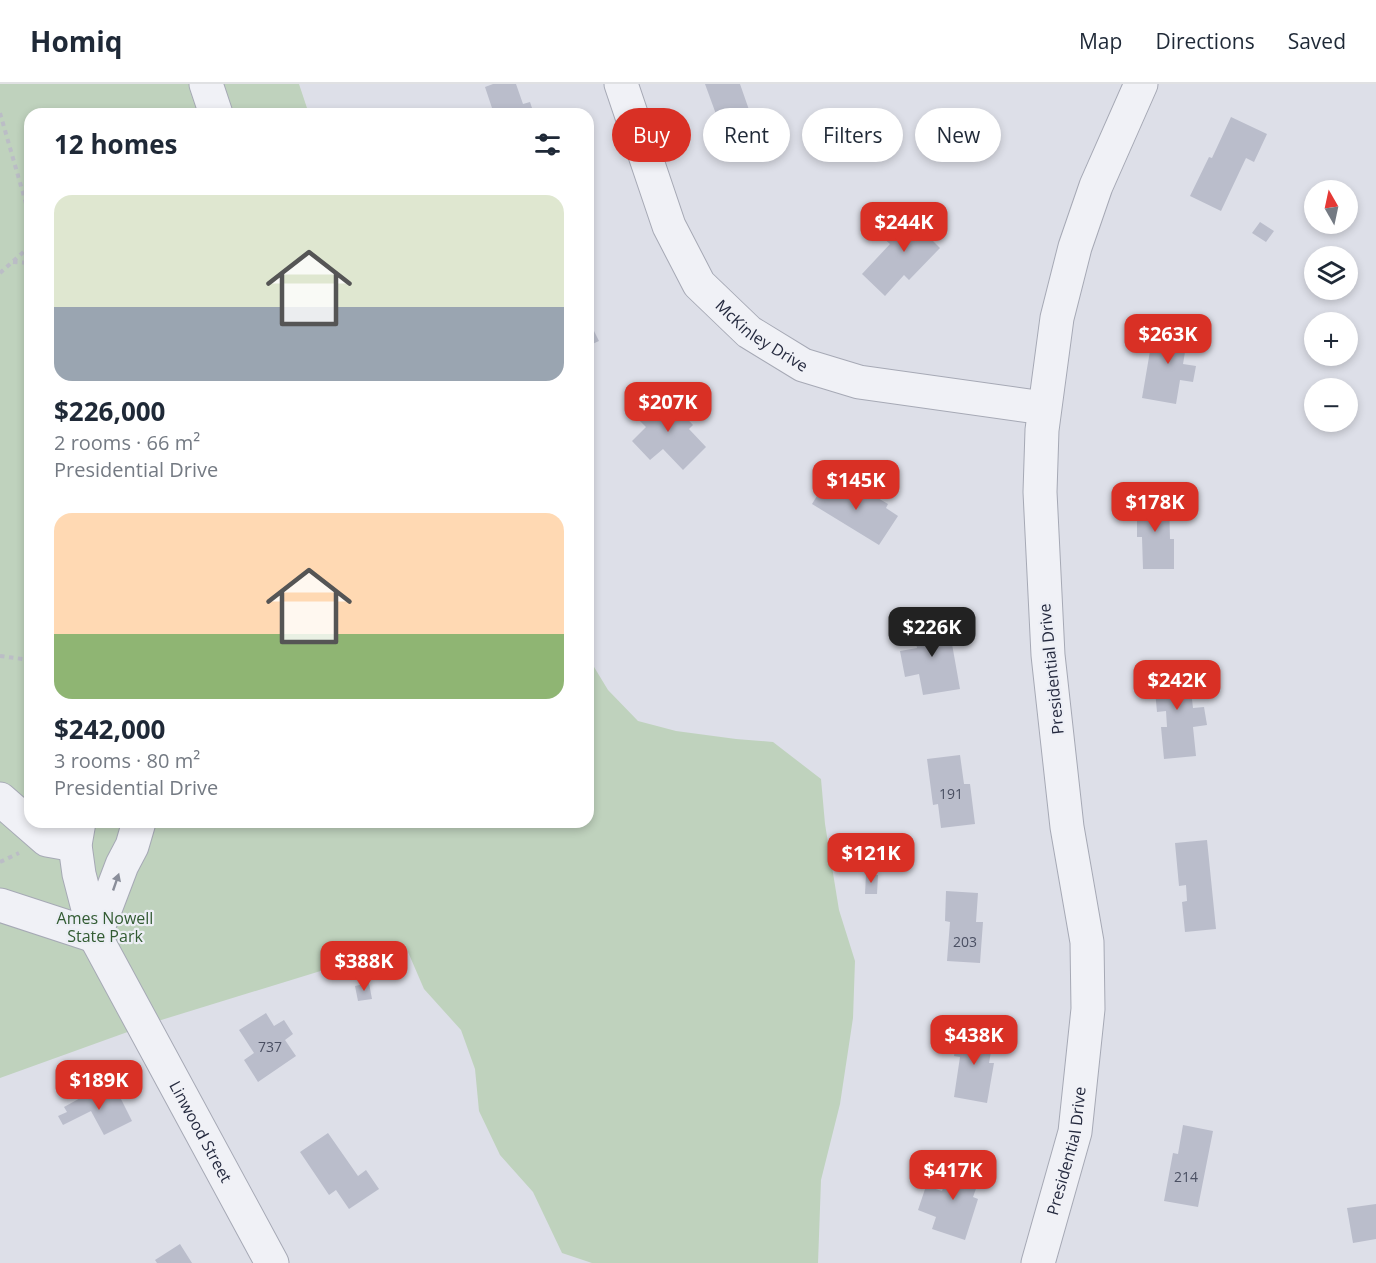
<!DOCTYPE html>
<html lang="en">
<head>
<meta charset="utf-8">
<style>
  :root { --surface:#fff; --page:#f6f6f7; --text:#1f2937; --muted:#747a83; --line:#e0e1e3; --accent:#d93025 }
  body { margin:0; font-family:"Open Sans",sans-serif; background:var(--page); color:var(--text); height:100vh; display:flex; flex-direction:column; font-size:22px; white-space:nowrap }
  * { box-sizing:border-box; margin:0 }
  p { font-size:20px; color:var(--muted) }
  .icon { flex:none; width:33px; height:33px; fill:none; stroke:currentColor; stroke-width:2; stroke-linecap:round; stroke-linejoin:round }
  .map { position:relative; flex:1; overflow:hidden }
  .sheet { position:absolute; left:24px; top:24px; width:570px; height:720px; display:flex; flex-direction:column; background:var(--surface); border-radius:18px; box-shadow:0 3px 9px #0003 }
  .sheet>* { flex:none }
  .top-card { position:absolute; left:612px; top:24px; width:570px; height:54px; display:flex; gap:12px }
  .needle { width:39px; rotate:351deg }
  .controls { position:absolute; left:1304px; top:96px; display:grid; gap:12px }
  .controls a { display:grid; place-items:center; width:54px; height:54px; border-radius:50%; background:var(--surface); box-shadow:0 3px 9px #0003; font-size:30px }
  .price { position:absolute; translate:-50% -51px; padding:0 14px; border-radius:12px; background:var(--accent); color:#fff; font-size:20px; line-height:39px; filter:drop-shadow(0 2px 3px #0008) }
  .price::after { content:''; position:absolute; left:50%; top:36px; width:18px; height:14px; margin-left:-9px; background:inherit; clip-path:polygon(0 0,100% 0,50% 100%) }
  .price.on { background:#222; color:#fff }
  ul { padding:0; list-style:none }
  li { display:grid; align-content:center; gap:12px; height:318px; padding:0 30px }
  li span { display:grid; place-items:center; height:186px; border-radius:18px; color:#555 }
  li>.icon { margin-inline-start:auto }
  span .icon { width:108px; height:108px; fill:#fffc; stroke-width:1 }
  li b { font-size:26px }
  h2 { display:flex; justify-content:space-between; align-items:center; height:72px; padding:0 30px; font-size:26px }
  .pill { padding:0 21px; border-radius:27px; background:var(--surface); box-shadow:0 3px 9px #0003; font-size:21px; line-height:54px }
  .pill.on { background:var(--accent); color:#fff }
  header { display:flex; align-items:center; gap:36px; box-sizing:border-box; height:84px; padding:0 30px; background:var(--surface); border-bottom:2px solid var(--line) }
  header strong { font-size:28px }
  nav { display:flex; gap:33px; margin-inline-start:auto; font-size:21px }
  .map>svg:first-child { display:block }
  .green { fill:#bfd2bd }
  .building { fill:#babdcb }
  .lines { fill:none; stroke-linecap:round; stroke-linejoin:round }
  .minor-casing { stroke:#a6a9b5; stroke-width:35 }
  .path { stroke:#bbbdc6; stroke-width:4; stroke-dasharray:4.5 4.5; stroke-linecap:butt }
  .minor { stroke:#f0f1f6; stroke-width:33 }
  .oneway { fill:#8a8e9a }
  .labels { text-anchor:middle; stroke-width:4.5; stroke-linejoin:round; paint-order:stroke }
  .number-label { font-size:14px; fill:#4a4f62 }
  .street-label { font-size:16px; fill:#252a3f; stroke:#eceef5 }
  .park-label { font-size:16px; fill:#325b32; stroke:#eceef5 }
</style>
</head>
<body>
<header>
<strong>Homiq</strong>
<nav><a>Map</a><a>Directions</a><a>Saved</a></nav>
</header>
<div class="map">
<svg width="1376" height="1179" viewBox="0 0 1376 1179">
  <rect width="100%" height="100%" fill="#dddfe8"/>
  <path class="green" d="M0 0H299L309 30H30V738H588V573L608 606 638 637 676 647 736 655 773 658 821 695 825 740 839 826 855 877 853 934 840 1020 821 1096 818 1179H592L562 1169 533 1108 500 1071 479 1027 475 985 461 946 424 905 405 861 158 937 0 994Z"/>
  <path class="building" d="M493 0H516L523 20 530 18 534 30H494L485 3Z
    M705 0H740L762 63 732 74Z
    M1231 33 1267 50 1254 78 1246 74 1221 127 1190 112 1209 73 1212 74Z
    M923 126 944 146 933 157 940 164 909 196 904 191 885 212 862 190 890 160 882 153 896 138 904 146Z
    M1260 138 1274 147 1266 158 1252 149Z
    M588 235 599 257 588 262Z
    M1160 239 1189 244 1183 280 1196 282 1193 298 1180 296 1176 320 1142 314 1150 267 1155 268Z
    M662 308 693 341 689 345 706 363 683 386 663 365 650 376 632 357 646 343 636 333Z
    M828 394 855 411 857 406 869 414 871 410 888 420 886 424 898 432 879 461 812 420Z
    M1137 414H1169L1170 455H1174V485H1143L1142 453H1137Z
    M943 532 948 561 952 560 960 605 923 611 919 590 905 593 900 567 917 564 912 538Z
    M1188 581 1193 624 1204 623 1207 641 1193 643 1196 672 1164 675 1161 643H1167L1166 627 1157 628 1153 585Z
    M960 671 964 700H970L975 740 941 744 938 720 933 721 927 675Z
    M1207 756 1216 845 1185 848 1182 818 1187 817 1186 801 1179 802 1175 759Z
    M866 790 878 791 877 810H865Z
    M946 807 978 809 976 838H983L980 879 947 877 950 838 945 837Z
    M369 899 372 915 358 917 355 902Z
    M266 929 274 942 284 936 293 950 285 956 296 972 258 998 244 976 254 969 239 946Z
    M958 945 994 951 989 979H994L987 1019 954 1013 960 973 954 972Z
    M93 1007 98 1017 117 1007 132 1037 104 1051 91 1027 63 1041 58 1032 67 1028 64 1023Z
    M1183 1041 1213 1047 1198 1123 1164 1117 1173 1069 1178 1070Z
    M328 1049 358 1092 366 1086 379 1105 349 1125 336 1106 329 1111 300 1068Z
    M952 1078 982 1088 973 1113 978 1115 965 1156 932 1145 936 1133 918 1126 926 1102 942 1107Z
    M1376 1120V1155L1353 1159 1347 1124Z
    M180 1160 192 1179H157L155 1176Z"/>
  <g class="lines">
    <defs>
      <g id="minor">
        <path d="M206 0 216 30"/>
        <path id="s1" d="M621 0 669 142 699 200 749 248 803 281 859 298 1044 324"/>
        <path d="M0 715 47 756 75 761"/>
        <path id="s2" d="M79 738 75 761 79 790 95 852 272 1179"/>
        <path d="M0 821 95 852"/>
        <path d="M95 852 122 781 132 762 139 738"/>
        <path id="s3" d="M1038 1179 1075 1048 1088 925 1087 858 1067 743 1048 571 1040 408 1042 346 1057 234 1075 163 1096 102 1141 0"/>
      </g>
    </defs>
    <use href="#minor" class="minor-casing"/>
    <path class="path" d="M0 29 27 123 30 144
      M13 178 30 179
      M0 189 30 162
      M0 572 30 576
      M0 778 19 769"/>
    <use href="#minor" class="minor"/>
  </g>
  <defs><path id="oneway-solid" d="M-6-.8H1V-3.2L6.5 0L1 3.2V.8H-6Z" transform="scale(1.5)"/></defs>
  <use class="oneway" href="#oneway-solid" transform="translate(116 798) rotate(-71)"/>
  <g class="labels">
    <g class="number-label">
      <text x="951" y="715">191</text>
      <text x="965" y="863">203</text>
      <text x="270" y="968">737</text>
      <text x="1186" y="1098">214</text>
    </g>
    <g class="street-label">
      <text dy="6" stroke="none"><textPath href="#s1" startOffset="297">McKinley Drive</textPath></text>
      <text transform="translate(1051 585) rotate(-96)" y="6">Presidential Drive</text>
      <text dy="6" stroke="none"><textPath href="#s2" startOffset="339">Linwood Street</textPath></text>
      <text dy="6" stroke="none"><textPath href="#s3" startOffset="116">Presidential Drive</textPath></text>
    </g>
    <g class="park-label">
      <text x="105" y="840">Ames Nowell<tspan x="105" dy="18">State Park</tspan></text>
    </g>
  </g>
</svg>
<div class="controls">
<a><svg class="needle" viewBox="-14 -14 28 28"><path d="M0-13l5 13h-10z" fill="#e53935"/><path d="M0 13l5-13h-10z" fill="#747a83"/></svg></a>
<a><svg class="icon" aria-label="layers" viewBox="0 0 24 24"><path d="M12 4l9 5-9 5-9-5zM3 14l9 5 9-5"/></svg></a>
<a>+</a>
<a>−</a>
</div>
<b class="price" style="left:904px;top:169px">$244K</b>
<b class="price" style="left:1168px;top:281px">$263K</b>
<b class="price" style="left:668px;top:349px">$207K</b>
<b class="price" style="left:856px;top:427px">$145K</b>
<b class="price" style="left:1155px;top:449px">$178K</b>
<b class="price on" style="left:932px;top:574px">$226K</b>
<b class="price" style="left:1177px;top:627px">$242K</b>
<b class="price" style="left:871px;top:800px">$121K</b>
<b class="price" style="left:364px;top:908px">$388K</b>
<b class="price" style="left:974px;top:982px">$438K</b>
<b class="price" style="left:99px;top:1027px">$189K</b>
<b class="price" style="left:953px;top:1117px">$417K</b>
<div class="top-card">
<a class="pill on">Buy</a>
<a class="pill">Rent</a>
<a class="pill">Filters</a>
<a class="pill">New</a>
</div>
<section class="sheet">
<h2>12 homes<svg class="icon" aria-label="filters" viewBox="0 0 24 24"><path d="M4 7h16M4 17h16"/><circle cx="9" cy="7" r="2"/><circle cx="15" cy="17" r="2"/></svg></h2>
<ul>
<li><span style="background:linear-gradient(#dfe7d0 60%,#9aa5b1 0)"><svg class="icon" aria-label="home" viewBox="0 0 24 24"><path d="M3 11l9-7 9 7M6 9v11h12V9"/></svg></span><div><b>$226,000</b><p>2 rooms · 66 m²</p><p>Presidential Drive</p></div></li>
<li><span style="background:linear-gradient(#ffd9b3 65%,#8fb573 0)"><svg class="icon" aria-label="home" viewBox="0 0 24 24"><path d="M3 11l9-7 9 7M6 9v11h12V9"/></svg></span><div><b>$242,000</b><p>3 rooms · 80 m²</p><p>Presidential Drive</p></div></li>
</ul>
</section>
</div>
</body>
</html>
